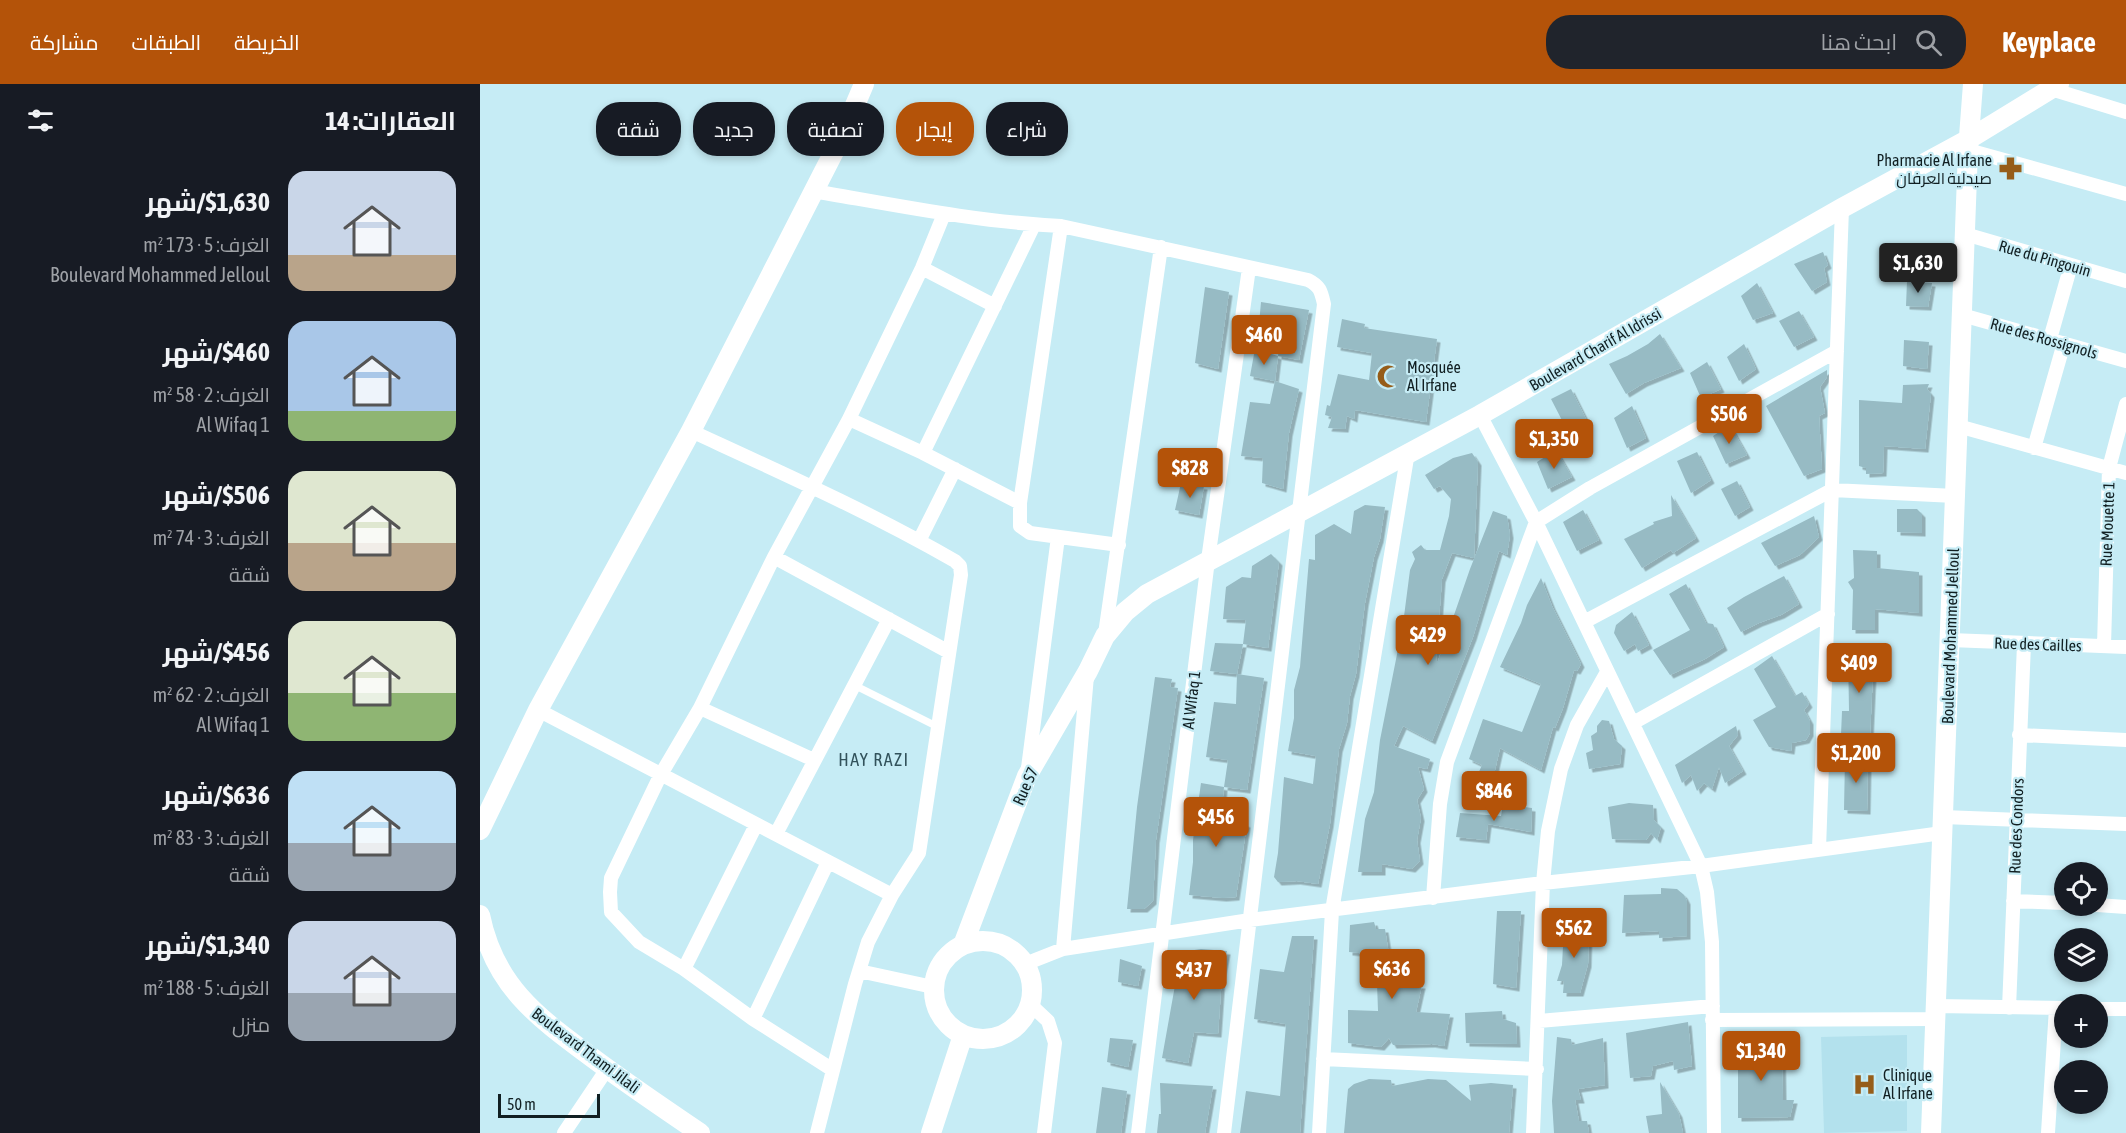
<!DOCTYPE html>
<html lang="ar">
<head>
<meta charset="utf-8">
<style>
  :root { --surface:#171b24; --page:#20242c; --text:#f1f3f6; --muted:#9ea1a6; --accent:#b45309 }
  body { margin:0; font-family:"Asap Condensed",Cairo,sans-serif; background:var(--page); color:var(--text); direction:rtl; height:100vh; display:flex; flex-direction:column; font-size:22px; white-space:nowrap }
  * { box-sizing:border-box; margin:0 }
  p { font-size:20px; color:var(--muted) }
  .icon { flex:none; width:33px; height:33px; fill:none; stroke:currentColor; stroke-width:2; stroke-linecap:round; stroke-linejoin:round }
  .map { position:relative; flex:1; overflow:hidden; direction:ltr }
  .drawer { display:flex; flex-direction:column; background:var(--surface); width:480px }
  .drawer>* { flex:none }
  .guide { position:absolute; left:18px; top:18px; width:570px; height:54px; direction:rtl; display:flex; gap:12px }
  .tools { position:absolute; left:1574px; top:778px; display:grid; gap:12px }
  .tools a { display:grid; place-items:center; width:54px; height:54px; border-radius:50%; background:var(--surface); box-shadow:0 3px 9px #0003; font-size:30px }
  .scale { position:absolute; left:18px; bottom:15px; width:102px; box-sizing:border-box; padding-left:6px; border:3px solid #111f22; border-top:0; font-size:16px; line-height:21px; white-space:nowrap; color:#111f22; -webkit-text-stroke:4px #c6ecf5; paint-order:stroke }
  .price { position:absolute; translate:-50% -51px; padding:0 14px; border-radius:6px; background:var(--accent); color:#fff; font-size:20px; line-height:39px; filter:drop-shadow(0 2px 3px #0008) }
  .price::after { content:''; position:absolute; left:50%; top:36px; width:18px; height:14px; margin-left:-9px; background:inherit; clip-path:polygon(0 0,100% 0,50% 100%) }
  .price.selected { background:#222; color:#fff }
  ul { padding:0; list-style:none }
  li { display:flex; align-items:center; gap:18px; height:150px; padding:0 24px }
  li span { display:grid; place-items:center; flex:none; width:168px; height:120px; border-radius:18px; color:#555 }
  li>.icon { margin-inline-start:auto }
  span .icon { width:72px; height:72px; fill:#fffc; stroke-width:1 }
  li b { font-size:26px }
  h2 { display:flex; justify-content:space-between; align-items:center; height:72px; padding:0 24px; font-size:26px }
  .pill { padding:0 21px; border-radius:24px; background:var(--surface); box-shadow:0 3px 9px #0003; font-size:21px; line-height:54px }
  .pill.selected { background:var(--accent); color:#fff }
  header { display:flex; align-items:center; gap:36px; box-sizing:border-box; height:84px; padding:0 30px; background:var(--accent); color:#fff }
  header strong { font-size:28px }
  nav { display:flex; gap:33px; margin-inline-start:auto; font-size:21px }
  .search { width:420px; height:54px; background:var(--page); display:flex; align-items:center; gap:15px; box-sizing:border-box; padding:0 21px; border-radius:24px; color:var(--muted); font-size:22px }
  main { display:flex; flex:1; min-height:0 }
  .map>svg:first-child { display:block }
  .built { fill:#b3e1ed }
  .building { fill:#97bbc4; filter:url(#shadow) }
  .lines { fill:none; stroke-linecap:round; stroke-linejoin:round }
  .lane { stroke:#fff; stroke-width:7 }
  .street { stroke:#fff; stroke-width:14 }
  .secondary { stroke:#fff; stroke-width:20 }
  .labels { text-anchor:middle; stroke-width:4.5; stroke-linejoin:round; paint-order:stroke }
  .poi-label { font-size:16px; fill:#111f22; stroke:#c6ecf5; text-anchor:start }
  .street-label { font-size:16px; fill:#111f22; stroke:#c6ecf5 }
  .neighbourhood-label { font-size:18px; letter-spacing:1.5px; fill:#32525b; stroke:#c6ecf5 }
</style>
</head>
<body>
<header>
<strong>Keyplace</strong>
<div class="search"><svg class="icon" aria-label="search" viewBox="0 0 24 24"><circle cx="10" cy="10" r="6"/><path d="M15 15l6 6"/></svg>ابحث هنا</div>
<nav><a>الخريطة</a><a>الطبقات</a><a>مشاركة</a></nav>
</header>
<main>
<div class="map">
<svg width="1646" height="1049" viewBox="0 0 1646 1049">
  <defs>
    <filter id="shadow"><feDropShadow dx="3.5" dy="3.5" stdDeviation="0" flood-color="#0004"/></filter>
  </defs>
  <rect width="100%" height="100%" fill="#c6ecf5"/>
  <path class="built" d="M1427 951V1047L1344 1049 1341 953Z"/>
  <path class="building" d="M1343 168 1348 181 1344 184 1347 198 1332 207 1314 180Z
    M1427 197 1452 199 1448 223 1426 222Z
    M1277 199 1293 229 1273 236 1261 212Z
    M725 203 749 208 738 285 715 279Z
    M781 218 829 226 819 276 798 272 801 244 779 240Z
    M1319 227 1334 253 1314 263 1299 237Z
    M862 235 885 240 884 244 957 255 946 338 875 326 874 335 867 332 865 345 848 344 852 333 845 331 847 321 850 322 858 290 889 296 892 269 857 263Z
    M1180 250 1201 284 1164 299 1146 310 1129 280 1147 272 1168 260Z
    M1424 256 1449 258 1447 285 1423 282Z
    M1264 260 1276 285 1259 297 1247 273Z
    M775 265 798 272 795 297 770 292Z
    M1227 278 1241 305 1221 314 1210 289Z
    M1347 286V293L1340 303 1345 329 1339 332 1342 385 1324 392 1286 322Z
    M795 297 819 305 809 349 803 405 782 399 783 374 761 372 770 318 790 320Z
    M1449 300 1447 305 1451 310 1445 365 1404 362 1403 389 1386 390V384L1379 382V316L1422 319 1423 301Z
    M1091 305 1106 335 1087 346 1071 315Z
    M1152 322 1166 354 1147 364 1134 334Z
    M1250 341 1267 371 1246 380 1233 352Z
    M1076 366 1092 393 1068 405 1057 378Z
    M1217 368 1231 396 1211 409 1197 377Z
    M992 369 998 378 994 474 972 469 962 495 956 577H958L990 485 1013 427 1027 432 1030 451 1027 471 1019 467 993 553 952 657 923 642 914 662 950 675 947 685 938 683 944 705 937 716 941 734 937 756 940 777 932 785 902 780V788H878L885 735 894 708 900 656 923 540 930 486 935 475 932 468 941 461 945 466H960L969 432 971 415 960 402 954 405 945 391 973 374Z
    M1257 397 1270 423 1255 432 1241 405Z
    M701 399 724 402 719 431 695 426Z
    M1191 411 1216 454 1193 469 1191 466 1162 484 1144 455 1174 440 1173 438 1192 432Z
    M885 421 905 423 900 455 894 473 885 519 876 590 870 612 867 639 859 665 850 740 838 800 817 797 798 798 794 793 798 769 804 693 833 700 836 672 808 667 814 634V606L820 583 829 475 835 476V451L854 440 871 450 874 427Z
    M1417 425H1437L1442 430V449L1417 448Z
    M1103 426 1119 456 1097 467 1083 438Z
    M1334 432 1339 453 1320 471 1295 482 1281 459Z
    M1373 466 1397 467V484L1439 488V529L1395 525V546H1372L1373 506 1368 498 1374 494Z
    M791 470 799 478 788 564 763 560 766 536 743 535 746 503 762 493 771 494 772 482Z
    M1304 492 1319 520 1301 531 1279 539 1261 548 1247 524 1264 513Z
    M1061 494 1072 522 1101 580 1097 587 1094 586 1083 624 1075 644 1073 643 1061 686 1020 664 1013 695 998 690 1002 681 989 675 1003 635 1042 648 1061 600 1020 583 1041 539 1047 521Z
    M1206 500 1226 539 1233 540 1244 563 1225 575 1190 591 1173 566 1210 546 1189 510Z
    M1152 528 1169 561 1158 567 1155 560 1144 567 1134 549 1136 541Z
    M735 559 763 560 757 590 730 587Z
    M1368 567H1394L1390 652 1361 651 1362 627H1369Z
    M1292 572 1315 612 1322 608 1329 620 1324 626 1330 637V649L1326 656 1312 659 1311 667 1289 663 1273 636 1296 623 1274 585Z
    M757 590 784 594 767 706 744 703 748 676 726 673 734 618 756 620Z
    M675 593 692 595 690 603 698 604 676 756 673 817 664 825H647L657 723Z
    M1122 636 1129 637 1134 655 1142 662 1140 680 1109 685 1106 669 1113 666 1111 652 1117 648V642Z
    M1256 642 1258 651 1249 662 1263 687 1245 699 1239 683 1232 705 1224 699 1217 707 1211 691 1202 699 1195 681Z
    M1365 674H1388L1387 727 1364 726Z
    M721 699 744 703 741 732 767 740 756 813 743 814 709 811 713 778V756Z
    M1149 719 1173 721 1174 736 1181 743 1177 756 1171 749 1166 756 1132 755 1128 723Z
    M1023 720 1052 724 1051 748 1008 740 1006 756 976 753 980 729 1021 732Z
    M1181 804 1197 805 1204 811 1207 817V852L1179 854V847L1142 849 1144 811 1181 810Z
    M1017 827H1041L1036 904 1013 900Z
    M894 838 896 845H905L909 871 921 872 928 876 926 883 932 884V901H942L936 928 970 930 964 962 952 960 913 961 909 954 901 963 868 959V926L898 927 897 899 901 871 869 868 870 841Z
    M1084 843H1109L1108 880 1100 909H1083L1084 897H1077L1082 881Z
    M812 852H834L820 1049H760L766 1007 800 1012 806 940 774 935 780 885 804 888Z
    M721 865 747 867 742 892 738 950 714 948 708 979 682 974 701 868Z
    M640 875 662 882 658 902 638 898Z
    M1022 927 1023 935 1036 939 1037 960 986 959 985 929Z
    M1208 938 1212 982 1194 986 1193 977 1173 982 1171 992 1150 994 1146 949Z
    M1077 953 1091 955 1092 961 1123 954 1125 1001 1098 1005 1101 1016H1095L1099 1037H1107L1109 1049H1074L1072 1017Z
    M630 954 653 956 648 983 627 978Z
    M1258 960 1302 961 1303 1016H1314L1310 1033 1258 1034Z
    M889 995 911 996 912 1002 948 995 966 996 991 1017 989 1001 1011 999 1033 1001 1029 1049H864L868 1005 874 1000Z
    M1180 998 1199 1030 1203 1049H1169L1166 1032 1182 1030Z
    M680 999 733 1002 725 1049H677L679 1030H681Z
    M622 1003 647 1007 641 1049H616Z"/>
  <g class="lines">
    <path class="lane" d="M374 601 458 643"/>
    <path class="street" d="M1571 5 1646 28
      M1488 66 1646 110
      M333 107C415 121 498 138 581 142L828 196C840 202 841 207 844 220L744 1049
      M581 142 540 419V442L550 449 639 461
      M1485 150 1646 197
      M442 184 515 222
      M1482 231 1646 277
      M1570 255 1591 181
      M1000 331 1056 438 1221 782 1227 808 1232 858 1234 1049
      M369 335 443 369 540 419
      M1478 342 1646 389
      M211 347C300 388 390 428 475 477L480 482 481 491 439 769 412 811 388 858 375 900 337 1049
      M1554 364 1584 259
      M443 369 554 141
      M439 457 475 385
      M294 473 469 568
      M1104 538 1352 406 1475 412
      M625 550 681 163
      M1470 556 1646 563
      M1624 562 1629 384 1646 320
      M220 624 334 676
      M58 626 412 811
      M1153 639 1348 530
      M1539 651 1646 656
      M548 684 578 453
      M1463 733 1646 740
      M296 750 409 535
      M1339 765 1362 124
      M953 814 960 720 967 678 1056 438 1110 404 1357 267
      M1533 817 1584 819
      M1617 821 1646 823
      M583 865 607 592
      M545 880 583 865 770 836 1063 799 1221 782 1462 749
      M204 885 276 741
      M379 887 453 903
      M551 921 568 937 575 959 564 1049
      M1456 922 1584 924
      M1529 924 1544 560
      M1617 925H1646
      M273 935 348 778
      M1232 936 1456 935
      M1059 937 1233 922
      M843 975 1057 985
      M353 986 273 935 204 885 159 858 131 828 130 808 131 794 180 692 220 624 294 473 369 335 442 184 464 130
      M84 1049 127 985
      M658 1049 728 476 769 184
      M839 1049 852 827 928 368
      M1053 1049 1063 799 1068 747 1081 685 1097 641 1127 588
      M1568 1049 1576 924"/>
    <path class="secondary" d="M0 746 58 626 211 347 361 54 384 0
      M0 831C14 901 56 932 110 972 146 999 183 1024 220 1049
      M454 906a49 49 0 1 1 98 0a49 49 0 1 1-98 0Z
      M483 861 547 692 608 587 625 552 645 528 667 510 1000 331 1362 124 1489 55 1579 0
      M451 1049 483 951
      M1451 1049 1488 66 1493 0"/>
  </g>
  <defs>
    <symbol id="pharmacy-bare" viewBox="-9 -9 18 18"><path d="M-2-6h4v4h4v4h-4v4h-4v-4h-4v-4h4Z" fill="#965d19" stroke="#c6ecf5" stroke-width="2.5" paint-order="stroke"/></symbol>
    <symbol id="mosque-bare" viewBox="-9 -9 18 18"><path d="M3.5-4.9A6 6 0 1 0 3.5 4.9A5 5 0 1 1 3.5-4.9Z" fill="#965d19" stroke="#c6ecf5" stroke-width="2.5" paint-order="stroke"/></symbol>
    <symbol id="hospital-bare" viewBox="-9 -9 18 18"><path d="M-5-5h3v3.5h4V-5h3V5h-3V1.5h-4V5h-3Z" fill="#965d19" stroke="#c6ecf5" stroke-width="2.5" paint-order="stroke"/></symbol>
  </defs>
  <g fill-rule="evenodd">
    <use href="#pharmacy-bare" x="1514" y="68" width="33" height="33"/>
    <use href="#mosque-bare" x="892" y="276" width="33" height="33"/>
    <use href="#hospital-bare" x="1368" y="984" width="33" height="33"/>
  </g>
  <g class="labels">
    <g class="poi-label">
      <text x="1512" y="82" text-anchor="end">Pharmacie Al Irfane<tspan x="1512" dy="18">صيدلية العرفان</tspan></text>
      <text x="927" y="289">Mosquée<tspan x="927" dy="18">Al Irfane</tspan></text>
      <text x="1403" y="997">Clinique<tspan x="1403" dy="18">Al Irfane</tspan></text>
    </g>
    <g class="street-label">
      <text transform="translate(1565 174) rotate(16)" y="6">Rue du Pingouin</text>
      <text transform="translate(1564 254) rotate(16)" y="6">Rue des Rossignols</text>
      <text transform="translate(1115 265) rotate(-30)" y="6">Boulevard Charif Al Idrissi</text>
      <text transform="translate(1627 440) rotate(-88)" y="6">Rue Mouette 1</text>
      <text transform="translate(1470 552) rotate(-88)" y="6">Boulevard Mohammed Jelloul</text>
      <text transform="translate(1558 560) rotate(2)" y="6">Rue des Cailles</text>
      <text transform="translate(711 616) rotate(-83)" y="6">Al Wifaq 1</text>
      <text transform="translate(545 702) rotate(-66)" y="6">Rue S7</text>
      <text transform="translate(1536 742) rotate(-88)" y="6">Rue des Condors</text>
      <text transform="translate(106 966) rotate(37)" y="6">Boulevard Thami Jilali</text>
    </g>
    <g class="neighbourhood-label">
      <text x="394" y="682">HAY RAZI</text>
    </g>
  </g>
</svg>
<div class="tools">
<a><svg class="icon" aria-label="locate" viewBox="0 0 24 24"><circle cx="12" cy="12" r="6"/><path d="M12 2v4M12 18v4M2 12h4M18 12h4"/></svg></a>
<a><svg class="icon" aria-label="layers" viewBox="0 0 24 24"><path d="M12 4l9 5-9 5-9-5zM3 14l9 5 9-5"/></svg></a>
<a>+</a>
<a>−</a>
</div>
<div class="scale">50 m</div>
<b class="price selected" style="left:1438px;top:210px">$1,630</b>
<b class="price" style="left:784px;top:282px">$460</b>
<b class="price" style="left:1249px;top:361px">$506</b>
<b class="price" style="left:1074px;top:386px">$1,350</b>
<b class="price" style="left:710px;top:415px">$828</b>
<b class="price" style="left:948px;top:582px">$429</b>
<b class="price" style="left:1379px;top:610px">$409</b>
<b class="price" style="left:1376px;top:700px">$1,200</b>
<b class="price" style="left:1014px;top:738px">$846</b>
<b class="price" style="left:736px;top:764px">$456</b>
<b class="price" style="left:1094px;top:875px">$562</b>
<b class="price" style="left:912px;top:916px">$636</b>
<b class="price" style="left:714px;top:917px">$437</b>
<b class="price" style="left:1281px;top:998px">$1,340</b>
<div class="guide">
<a class="pill">شراء</a>
<a class="pill selected">إيجار</a>
<a class="pill">تصفية</a>
<a class="pill">جديد</a>
<a class="pill">شقة</a>
</div>
</div>
<section class="drawer">
<h2>العقارات: 14<svg class="icon" aria-label="filters" viewBox="0 0 24 24"><path d="M4 7h16M4 17h16"/><circle cx="9" cy="7" r="2"/><circle cx="15" cy="17" r="2"/></svg></h2>
<ul>
<li><span style="background:linear-gradient(#c9d6e8 70%,#b9a48a 0)"><svg class="icon" aria-label="home" viewBox="0 0 24 24"><path d="M3 11l9-7 9 7M6 9v11h12V9"/></svg></span><div><b>$1,630/شهر</b><p>الغرف: 5 · 173 m²</p><p>Boulevard Mohammed Jelloul</p></div></li>
<li><span style="background:linear-gradient(#a9c7e8 75%,#8fb573 0)"><svg class="icon" aria-label="home" viewBox="0 0 24 24"><path d="M3 11l9-7 9 7M6 9v11h12V9"/></svg></span><div><b>$460/شهر</b><p>الغرف: 2 · 58 m²</p><p>Al Wifaq 1</p></div></li>
<li><span style="background:linear-gradient(#dfe7d0 60%,#b9a48a 0)"><svg class="icon" aria-label="home" viewBox="0 0 24 24"><path d="M3 11l9-7 9 7M6 9v11h12V9"/></svg></span><div><b>$506/شهر</b><p>الغرف: 3 · 74 m²</p><p>شقة</p></div></li>
<li><span style="background:linear-gradient(#dfe7d0 60%,#8fb573 0)"><svg class="icon" aria-label="home" viewBox="0 0 24 24"><path d="M3 11l9-7 9 7M6 9v11h12V9"/></svg></span><div><b>$456/شهر</b><p>الغرف: 2 · 62 m²</p><p>Al Wifaq 1</p></div></li>
<li><span style="background:linear-gradient(#bfe0f5 60%,#9aa5b1 0)"><svg class="icon" aria-label="home" viewBox="0 0 24 24"><path d="M3 11l9-7 9 7M6 9v11h12V9"/></svg></span><div><b>$636/شهر</b><p>الغرف: 3 · 83 m²</p><p>شقة</p></div></li>
<li><span style="background:linear-gradient(#c9d6e8 60%,#9aa5b1 0)"><svg class="icon" aria-label="home" viewBox="0 0 24 24"><path d="M3 11l9-7 9 7M6 9v11h12V9"/></svg></span><div><b>$1,340/شهر</b><p>الغرف: 5 · 188 m²</p><p>منزل</p></div></li>
</ul>
</section>
</main>
</body>
</html>
